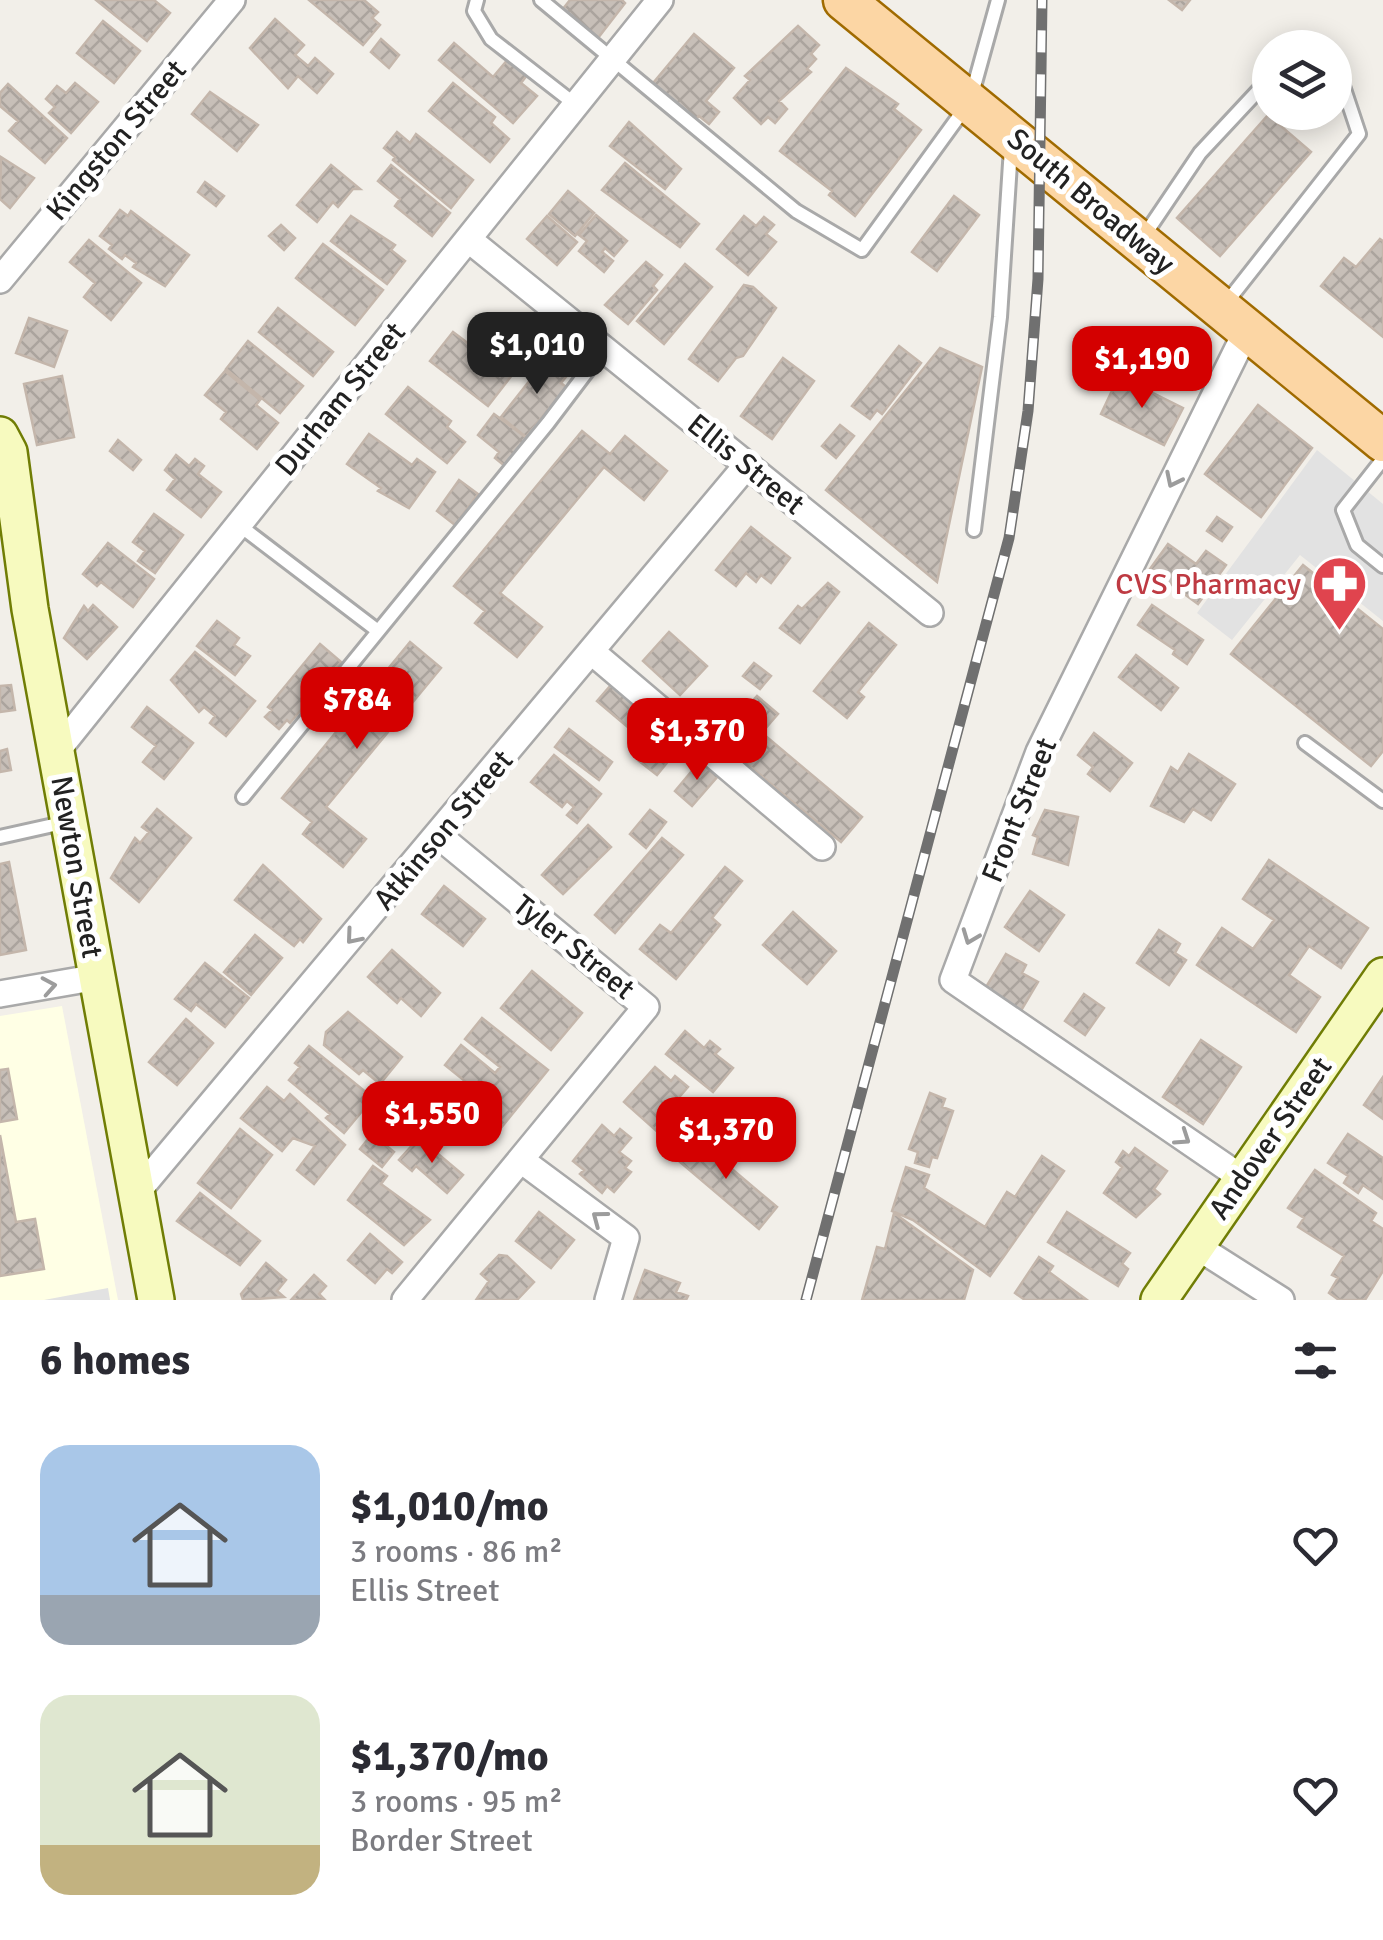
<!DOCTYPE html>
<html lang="en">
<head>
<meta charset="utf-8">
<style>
  :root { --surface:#fff; --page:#f7f7f7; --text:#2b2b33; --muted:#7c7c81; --accent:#d40000 }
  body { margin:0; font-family:Signika,sans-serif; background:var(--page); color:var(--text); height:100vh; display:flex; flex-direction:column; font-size:38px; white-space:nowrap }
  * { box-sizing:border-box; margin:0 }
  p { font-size:32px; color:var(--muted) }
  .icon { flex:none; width:55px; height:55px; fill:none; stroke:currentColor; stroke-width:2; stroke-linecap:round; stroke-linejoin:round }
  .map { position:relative; height:1300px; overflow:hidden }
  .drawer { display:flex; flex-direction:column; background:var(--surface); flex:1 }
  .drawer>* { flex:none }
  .fabs { position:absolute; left:1252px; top:30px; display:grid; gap:20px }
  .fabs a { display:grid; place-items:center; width:100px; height:100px; border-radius:50%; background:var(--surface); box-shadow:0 5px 25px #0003; font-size:50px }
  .price { position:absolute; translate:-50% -85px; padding:0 22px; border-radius:20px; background:var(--accent); color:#fff; font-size:32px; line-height:65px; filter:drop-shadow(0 2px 5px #0008) }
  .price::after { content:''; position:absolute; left:50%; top:60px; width:30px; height:22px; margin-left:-15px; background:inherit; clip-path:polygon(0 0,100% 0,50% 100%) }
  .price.selected { background:#222; color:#fff }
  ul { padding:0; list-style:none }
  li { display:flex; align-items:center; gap:30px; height:250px; padding:0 40px }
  li span { display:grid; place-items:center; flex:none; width:280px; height:200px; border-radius:30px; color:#555 }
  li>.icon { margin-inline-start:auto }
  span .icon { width:120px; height:120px; fill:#fffc; stroke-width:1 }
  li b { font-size:42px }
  h2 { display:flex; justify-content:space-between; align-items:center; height:120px; padding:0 40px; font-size:42px }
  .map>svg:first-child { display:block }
  .education { fill:#ffffe5 }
  .parking { fill:#e2e2e2 }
  .building { fill:url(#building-cross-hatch); stroke:#c4b6ab; stroke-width:2.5 }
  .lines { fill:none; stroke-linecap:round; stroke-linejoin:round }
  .service-casing { stroke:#a9a9a9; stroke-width:18 }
  .minor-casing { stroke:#a9a9a9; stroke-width:30 }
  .secondary-casing { stroke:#707d05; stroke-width:40 }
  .primary-casing { stroke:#a06b00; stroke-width:45 }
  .service { stroke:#fff; stroke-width:12 }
  .minor { stroke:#fff; stroke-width:25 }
  .secondary { stroke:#f7fabf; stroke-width:35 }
  .primary { stroke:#fcd6a4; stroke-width:40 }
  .rail-casing { stroke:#707070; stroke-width:11 }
  .rail { stroke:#fff; stroke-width:8; stroke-dasharray:22; stroke-linecap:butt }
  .oneway { stroke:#9c9c9c }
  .labels { text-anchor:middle; stroke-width:10; stroke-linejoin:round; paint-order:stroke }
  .street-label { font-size:30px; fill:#222; stroke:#fff }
  .health-label { font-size:30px; fill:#be3a42; stroke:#fff; text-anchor:end }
</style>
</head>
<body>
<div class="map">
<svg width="1383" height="1300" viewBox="0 0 1383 1300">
  <defs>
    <pattern id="building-cross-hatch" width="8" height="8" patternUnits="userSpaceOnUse" patternTransform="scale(2.5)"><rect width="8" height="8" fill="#c7bfb8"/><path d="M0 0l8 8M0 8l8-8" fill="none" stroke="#aba49e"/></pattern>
  </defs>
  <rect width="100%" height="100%" fill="#f2efe9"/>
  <path class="education" d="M62 1006 118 1300H0V1016Z"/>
  <path class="parking" d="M1317 450 1383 504V621L1300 555 1232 640 1197 613Z
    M108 1288 110 1300H44Z"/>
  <path class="building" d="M96 0H154L170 13 147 41Z
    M309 0H364L378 12 372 18 380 25 363 45Z
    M570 0H622L625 3 598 38 562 10Z
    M1169 0H1190L1182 10Z
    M275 19 304 45 295 55 308 66 315 58 333 74 317 93 298 76 288 88 250 48Z
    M103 21 140 51 114 83 77 53Z
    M798 26 819 45 811 54 816 59 807 69 811 72 779 101 787 109 775 123 768 117 761 124 734 98 750 80 745 76Z
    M694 34 734 68 706 101 719 112 709 124 699 116 696 119 653 83Z
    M381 39 399 55 389 68 371 52Z
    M454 43 493 77 509 58 528 74 521 83 537 96 513 123 439 60Z
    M846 68 898 104 894 109 921 130 855 216 829 195 832 191 780 151Z
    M75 83 98 102 71 133 49 113 55 107 46 99 57 86 66 93Z
    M453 83 495 117 491 123 509 139 490 162 429 111Z
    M8 84 67 138 45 163 9 131 18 121 0 106V93Z
    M210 92 258 125 237 151 192 114Z
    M1268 115 1311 152 1220 256 1177 218Z
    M629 122 681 169 665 189 610 146Z
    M397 132 410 143 416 134 473 180 451 208 393 160 395 157 384 148Z
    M1 157 34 178 10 208 0 199Z
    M625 163 699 224 680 247 602 190Z
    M331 165 360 189H353L338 207 333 202 317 222 297 205Z
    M391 165 450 213 432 236 395 206 400 199 378 181Z
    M205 182 224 196 216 206 198 192Z
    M568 191 594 213 575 236 549 214Z
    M954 196 979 215 937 271 912 252Z
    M120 210 128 216 131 211 189 255 165 286 133 267 136 263 125 255 122 259 109 249 112 245 100 236Z
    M596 215 627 241 614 256 605 248 602 252 613 261 604 272 579 251 587 241 579 235Z
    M351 216 395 245 391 250 405 261 387 284 331 241Z
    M547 216 577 242 557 265 527 239Z
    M744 216 756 226 764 217 774 225 766 234 776 242 748 275 717 249Z
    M281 225 295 238 284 250 269 236Z
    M1380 239 1383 241V337L1321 286 1344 258 1356 267Z
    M89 240 141 283 111 320 84 297 95 283 70 262Z
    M323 244 383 290 355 325 296 278Z
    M646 262 662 275 653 286 657 290 628 324 605 305Z
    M685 264 712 287 664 344 637 321Z
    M744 285 753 287 776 308 743 356 736 358 718 381 689 359Z
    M278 308 333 352 313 376 259 332Z
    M29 318 67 331 54 367 16 353Z
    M453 332 481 353 486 347 516 370 488 406 430 361Z
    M248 341 303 386 280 413 226 369Z
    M899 346 921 363 882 414 877 410 870 419 852 406Z
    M940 348 982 367 937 582 826 490Z
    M549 356 570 372 561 383 566 387 526 437 501 417Z
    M783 358 814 381 772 439 741 416Z
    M225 371 260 400 256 405 278 423 257 449 221 419 226 412 205 395Z
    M62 376 74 437 37 445 24 384Z
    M1119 376 1183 408 1164 445 1101 414Z
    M408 387 451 421 447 427 465 442 447 463 386 414Z
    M1258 405 1312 448 1261 517 1205 474Z
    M494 414 528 439 506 467 495 458 499 452 478 435Z
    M840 425 854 436 836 458 822 446Z
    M582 431 610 454 625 436 667 471 644 500 604 467 500 593 542 627 517 657 475 623 485 611 454 586Z
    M369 434 412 465 417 459 435 472 409 508 378 491 381 488 347 464Z
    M118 440 141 460 133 470 110 451Z
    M176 455 189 466 195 459 204 466 198 474 221 492 201 517 167 490 175 479 165 470Z
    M459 480 478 494 455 525 437 511Z
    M154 514 183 535 155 573 138 561 145 551 133 542Z
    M1217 517 1232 527 1222 541 1207 531Z
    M751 527 790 558 771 583 761 575 756 582 746 573 736 586 716 570Z
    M108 543 154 579 133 607 101 582 97 586 83 574Z
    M1168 544 1196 564 1206 551 1226 565 1198 604 1150 569Z
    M1303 565 1383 629V751L1371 766 1231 654Z
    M828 583 839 592 800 643 780 628 798 606 802 609Z
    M93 605 117 627 87 659 64 638 84 606 88 611Z
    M1152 605 1203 640 1187 664 1173 654 1175 650 1138 625Z
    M217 621 239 638 234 645 250 656 235 675 197 646Z
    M869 623 896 645 858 692 864 697 847 718 814 691Z
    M669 632 707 666 680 695 643 661Z
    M410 642 441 668 326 807 366 839 343 867 303 834 312 822 282 798Z
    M320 644 341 662 290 723 287 720 279 729 265 717 272 710 268 707Z
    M195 652 255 701 226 736 210 723 215 716 204 707 199 712 171 680Z
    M1136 655 1178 688 1161 710 1119 677Z
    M754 663 771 676 760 689 743 676Z
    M617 678 655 711 636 734 597 701Z
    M11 685 15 710 0 712V686Z
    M757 696 778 714 758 737 737 718Z
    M147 707 193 743 164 779 143 762 156 746 132 727Z
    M665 728 683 743 657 775 639 761Z
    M569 729 612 762 599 780 555 747Z
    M762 733 862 817 841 842 740 758Z
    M1094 733 1132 763 1110 791 1088 774 1093 767 1078 755Z
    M7 749 11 770 0 772V751Z
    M1189 754 1235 784 1211 820 1193 809 1184 822 1151 806 1171 767 1178 772Z
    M554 755 601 794 577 823 567 815 574 807 567 801 562 807 531 782Z
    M701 760 718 776 692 806 675 791Z
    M157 809 191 838 139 902 111 878 135 838 140 843 149 832 142 827Z
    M650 810 666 822 646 848 630 834Z
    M1045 810 1078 817 1068 865 1033 854 1038 837 1033 835Z
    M588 825 611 847 563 894 542 875Z
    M662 838 683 855 615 933 595 915Z
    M1269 860 1368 928 1341 968 1309 946 1289 975 1320 997 1296 1032 1197 965 1222 928 1253 949 1274 920 1243 899Z
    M9 862 26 950 0 955V864Z
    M263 865 321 919 303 942 300 939 294 946 235 900Z
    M725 867 742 881 712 918 720 925 676 979 640 949 660 925 671 933Z
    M444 886 485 919 463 946 422 914Z
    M1030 891 1064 915 1039 951 1005 927Z
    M793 912 836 951 807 984 763 945Z
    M1159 930 1180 944 1175 953 1186 960 1169 985 1137 963Z
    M255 935 282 958 251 995 224 972Z
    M392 950 440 993 421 1016 401 998 397 1003 368 977Z
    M1006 954 1026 965 1022 973 1038 982 1019 1014 983 992Z
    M205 963 249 998 225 1027 196 1004 191 1011 175 999Z
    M532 971 582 1013 551 1050 501 1008Z
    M1084 994 1104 1008 1085 1035 1065 1021Z
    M348 1012 402 1057 380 1084 363 1070 359 1074 324 1045 326 1032Z
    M482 1018 548 1070 488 1144 453 1116 471 1094 493 1112 497 1107 445 1065 461 1045 495 1073 500 1067 465 1039Z
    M186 1019 213 1043 177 1085 149 1062Z
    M685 1031 704 1048 710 1041 720 1049 715 1054 733 1068 713 1092 666 1054Z
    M1201 1040 1241 1067 1203 1124 1163 1097Z
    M309 1046 373 1098 344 1133 326 1118 330 1114 289 1080 300 1067 295 1063Z
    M655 1067 671 1081 675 1076 688 1087 669 1109 677 1116 660 1134 624 1102Z
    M8 1069 17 1119 0 1122V1070Z
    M1383 1077V1119L1364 1105Z
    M267 1087 284 1101 290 1094 345 1145 314 1184 297 1170 315 1146 293 1138 282 1151 241 1118Z
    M930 1093 945 1099 942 1107 953 1111 937 1158 932 1157 929 1167 915 1163 918 1152 909 1149Z
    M772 1115 794 1134 776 1155 753 1136Z
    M602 1125 614 1136 620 1129 631 1138 619 1152 631 1161 625 1168 631 1172 614 1192 607 1186 602 1193 580 1174 584 1170 573 1161Z
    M240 1129 272 1155 231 1208 198 1183Z
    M372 1134 394 1152 382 1167 360 1149Z
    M1348 1134 1383 1158V1199L1363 1185 1358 1193 1344 1183 1348 1176 1328 1163Z
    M0 1135 16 1222 35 1219 44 1269 0 1276Z
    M693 1136 777 1207 759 1229 674 1157Z
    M416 1141 427 1151 430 1147 463 1175 447 1193 416 1166 412 1171 399 1160Z
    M1135 1148 1167 1171 1154 1189 1160 1194 1136 1217 1104 1193 1122 1167 1116 1162 1123 1151 1129 1156Z
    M1042 1156 1064 1171 990 1276 913 1220 892 1211 906 1167 929 1175 924 1188 985 1227 1007 1192 1015 1197Z
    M373 1166 387 1176 381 1184 430 1220 404 1245 348 1200Z
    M1315 1170 1376 1213 1371 1221 1383 1229V1271L1365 1300H1339L1329 1293 1338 1278 1332 1275 1344 1256 1298 1227 1304 1218 1288 1208Z
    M200 1193 260 1241 240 1265 177 1221Z
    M539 1212 574 1240 551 1268 516 1241Z
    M1067 1212 1130 1253 1122 1264 1128 1269 1118 1286 1048 1242Z
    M894 1213 973 1270 964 1300H862L877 1247 885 1249Z
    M370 1234 402 1262 392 1273 387 1269 375 1283 348 1260Z
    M499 1255 507 1256 534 1282 517 1300H476L489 1281 481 1274Z
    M1039 1257 1053 1266 1049 1272 1087 1300H1025L1015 1293Z
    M266 1263 286 1280 277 1291 284 1297 243 1300 241 1294Z
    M645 1270 680 1283 676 1292 688 1296 686 1300H634Z
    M314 1275 326 1286 319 1294 325 1300H291Z"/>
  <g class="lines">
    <defs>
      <path id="service" d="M477 0 474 11 491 39 576 105
        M541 0 796 211 862 250 970 101 998 0
        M1144 236 1200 153 1270 78
        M1223 307 1359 134 1342 83 1335 82
        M1383 459 1343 510 1357 545 1383 566
        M239 525 378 631
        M974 530 1000 317 1011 148
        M1305 743 1383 801
        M243 797 548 423 604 349
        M0 837 67 822"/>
      <path id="minor" d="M468 239 930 613
        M0 280 232 0
        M592 652 822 847
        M56 752 660 0
        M0 994 98 977
        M521 1160 626 1238 608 1300
        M1242 1178 953 980 1039 752 1247 330
        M137 1192 747 465
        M1196 1246 1281 1300
        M405 1300 646 1007 439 836"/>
      <path id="secondary" d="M0 435 9 452 30 609 156 1300
        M1159 1300 1383 976"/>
      <path id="primary" d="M844 0 1383 441"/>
    </defs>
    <use href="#service" class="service-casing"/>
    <use href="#minor" class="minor-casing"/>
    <use href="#secondary" class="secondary-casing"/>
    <use href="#primary" class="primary-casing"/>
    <use href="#service" class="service"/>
    <use href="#minor" class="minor"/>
    <use href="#secondary" class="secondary"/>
    <use href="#primary" class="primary"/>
    <defs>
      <path id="rail" d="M806 1300 1009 538 1028 411 1038 279 1042 0"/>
    </defs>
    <use href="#rail" class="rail-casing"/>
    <use href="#rail" class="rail"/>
  </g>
  <defs><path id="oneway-chevron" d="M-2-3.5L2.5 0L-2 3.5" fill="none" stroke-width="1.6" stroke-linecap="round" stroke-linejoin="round" transform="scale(2.5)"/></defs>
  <g class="oneway">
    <use href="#oneway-chevron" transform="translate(1173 480) rotate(116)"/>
    <use href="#oneway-chevron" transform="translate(353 937) rotate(130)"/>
    <use href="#oneway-chevron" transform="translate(970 937) rotate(111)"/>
    <use href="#oneway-chevron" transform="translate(49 986) rotate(-10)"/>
    <use href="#oneway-chevron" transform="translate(1183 1138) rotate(34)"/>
    <use href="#oneway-chevron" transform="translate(599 1218) rotate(-143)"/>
  </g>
  <defs>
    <symbol id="pharmacy-pin" viewBox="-11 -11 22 30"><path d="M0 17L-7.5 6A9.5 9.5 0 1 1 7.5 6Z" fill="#e0444e" stroke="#fff"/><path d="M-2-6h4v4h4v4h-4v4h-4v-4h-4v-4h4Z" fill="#fff"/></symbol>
  </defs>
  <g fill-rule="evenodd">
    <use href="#pharmacy-pin" x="1308" y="552" width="63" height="86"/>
  </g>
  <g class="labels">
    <g class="street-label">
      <text transform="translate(116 140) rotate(-50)" y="10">Kingston Street</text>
      <text transform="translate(1091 201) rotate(40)" y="10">South Broadway</text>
      <text transform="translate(340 399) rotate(-51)" y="10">Durham Street</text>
      <text transform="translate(746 464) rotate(39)" y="10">Ellis Street</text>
      <text transform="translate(1019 810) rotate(-68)" y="10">Front Street</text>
      <text transform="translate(443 830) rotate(-50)" y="10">Atkinson Street</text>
      <text transform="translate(77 867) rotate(80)" y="10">Newton Street</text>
      <text transform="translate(574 947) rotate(39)" y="10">Tyler Street</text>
      <text transform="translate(1270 1138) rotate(-55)" y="10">Andover Street</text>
    </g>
    <g class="health-label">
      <text x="1301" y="594">CVS Pharmacy</text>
    </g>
  </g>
</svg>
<div class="fabs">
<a><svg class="icon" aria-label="layers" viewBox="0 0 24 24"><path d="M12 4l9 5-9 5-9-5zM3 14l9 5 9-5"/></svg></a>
</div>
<b class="price selected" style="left:537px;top:397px">$1,010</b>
<b class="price" style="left:1142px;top:411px">$1,190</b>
<b class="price" style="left:357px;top:752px">$784</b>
<b class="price" style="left:697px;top:783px">$1,370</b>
<b class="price" style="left:432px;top:1166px">$1,550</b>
<b class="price" style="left:726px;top:1182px">$1,370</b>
</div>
<section class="drawer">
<h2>6 homes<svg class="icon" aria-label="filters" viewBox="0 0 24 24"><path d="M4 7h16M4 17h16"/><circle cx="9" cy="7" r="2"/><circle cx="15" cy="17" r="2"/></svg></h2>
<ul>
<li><span style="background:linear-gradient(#a9c7e8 75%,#9aa5b1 0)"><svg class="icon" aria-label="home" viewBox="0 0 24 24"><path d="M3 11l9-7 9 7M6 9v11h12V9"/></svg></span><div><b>$1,010/mo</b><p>3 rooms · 86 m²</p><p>Ellis Street</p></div><svg class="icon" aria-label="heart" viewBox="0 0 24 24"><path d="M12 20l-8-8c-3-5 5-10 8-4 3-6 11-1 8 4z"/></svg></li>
<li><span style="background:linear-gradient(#dfe7d0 75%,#c2b280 0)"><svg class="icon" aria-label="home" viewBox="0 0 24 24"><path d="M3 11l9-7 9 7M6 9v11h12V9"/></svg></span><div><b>$1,370/mo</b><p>3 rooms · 95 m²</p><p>Border Street</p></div><svg class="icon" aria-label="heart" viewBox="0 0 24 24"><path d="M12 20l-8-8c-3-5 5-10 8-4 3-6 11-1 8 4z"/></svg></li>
</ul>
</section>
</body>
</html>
